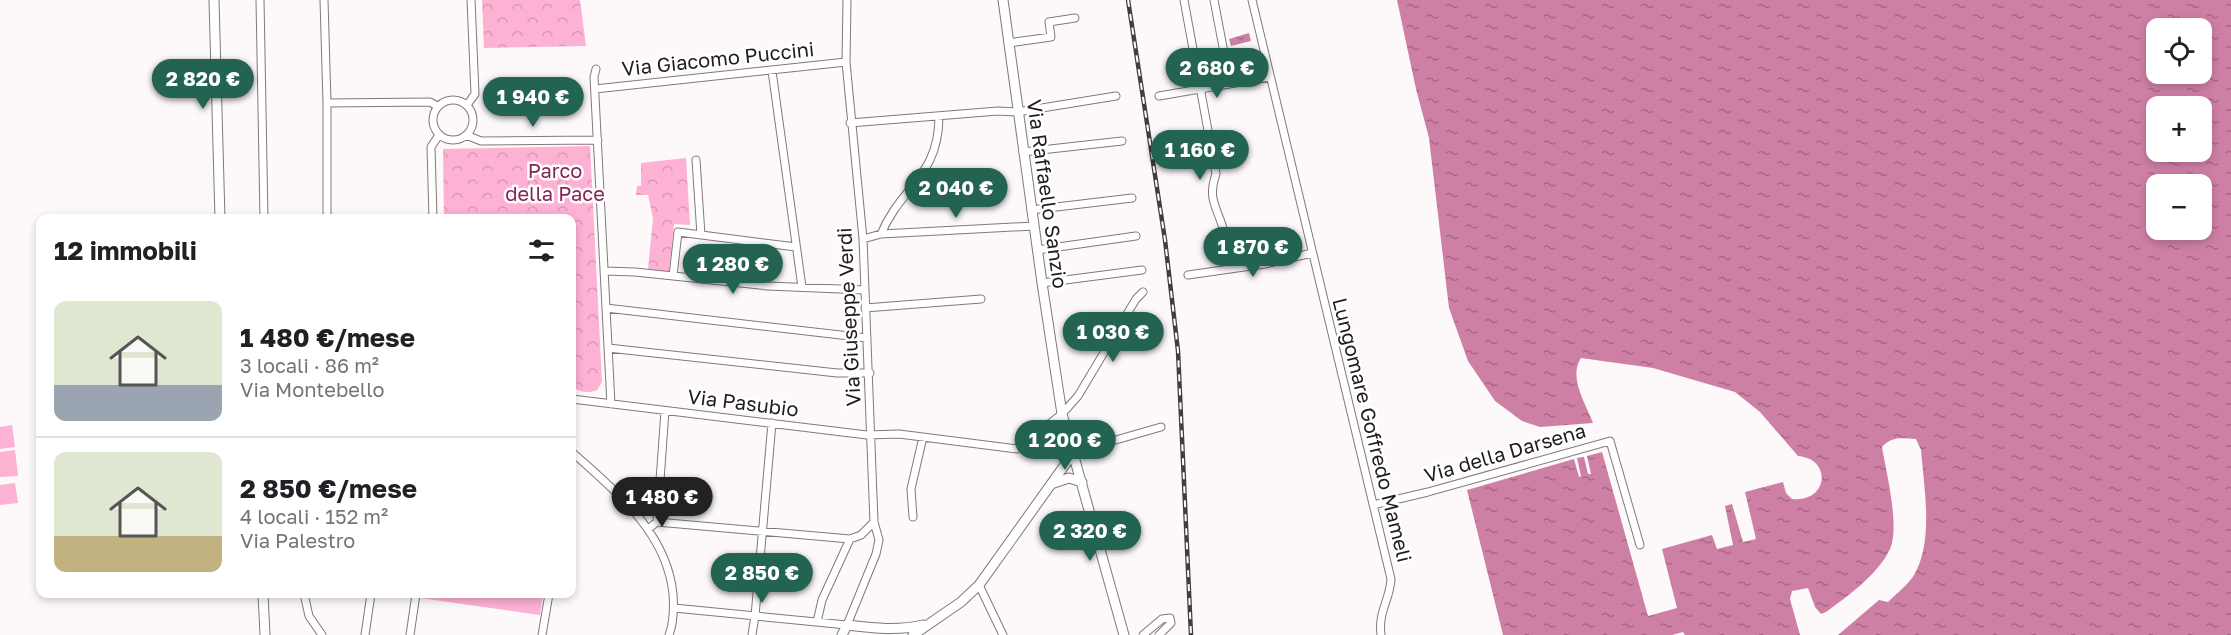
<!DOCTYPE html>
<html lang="it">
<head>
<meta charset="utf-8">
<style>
  :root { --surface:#fff; --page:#f2f2f2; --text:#202124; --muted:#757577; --line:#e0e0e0; --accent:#226351 }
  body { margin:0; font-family:"Golos Text",sans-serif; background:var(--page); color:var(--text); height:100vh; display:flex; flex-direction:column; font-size:22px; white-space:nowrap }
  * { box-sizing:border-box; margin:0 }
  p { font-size:20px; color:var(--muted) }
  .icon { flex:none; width:33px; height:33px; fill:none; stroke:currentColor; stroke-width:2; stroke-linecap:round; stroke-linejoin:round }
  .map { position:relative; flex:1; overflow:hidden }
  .panel { position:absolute; left:36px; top:214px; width:540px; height:384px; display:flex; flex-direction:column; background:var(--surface); border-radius:12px; box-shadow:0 3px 9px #0003 }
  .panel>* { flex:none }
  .tools { position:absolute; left:2146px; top:18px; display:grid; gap:12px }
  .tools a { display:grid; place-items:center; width:66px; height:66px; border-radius:12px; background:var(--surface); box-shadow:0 3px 9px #0003; font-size:30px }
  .price { position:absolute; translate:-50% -51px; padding:0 14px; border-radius:21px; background:var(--accent); color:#fff; font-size:20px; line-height:39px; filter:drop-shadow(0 2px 3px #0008) }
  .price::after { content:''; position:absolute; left:50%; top:36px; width:18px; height:14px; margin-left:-9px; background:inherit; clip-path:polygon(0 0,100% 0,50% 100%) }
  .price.active { background:#222; color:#fff }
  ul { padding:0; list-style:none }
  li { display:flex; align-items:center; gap:18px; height:150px; padding:0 18px }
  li+li { border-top:2px solid var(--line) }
  li span { display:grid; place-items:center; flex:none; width:168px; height:120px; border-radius:12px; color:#555 }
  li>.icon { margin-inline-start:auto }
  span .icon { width:72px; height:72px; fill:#fffc; stroke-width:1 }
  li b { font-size:26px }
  h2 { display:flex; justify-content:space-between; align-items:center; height:72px; padding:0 18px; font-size:26px }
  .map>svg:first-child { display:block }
  .park { fill:url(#park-crowns) }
  .garden { fill:#fdb1d3 }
  .water { fill:url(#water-ripples); fill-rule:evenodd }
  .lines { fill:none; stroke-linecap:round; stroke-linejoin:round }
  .street-casing { stroke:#83777c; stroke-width:9 }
  .secondary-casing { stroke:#83777c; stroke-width:11 }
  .street { stroke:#fff; stroke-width:7 }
  .secondary { stroke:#fff; stroke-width:9 }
  .rail-casing { stroke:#423d3f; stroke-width:4.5 }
  .rail { stroke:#fff; stroke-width:2; stroke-dasharray:7; stroke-linecap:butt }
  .labels { text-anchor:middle; stroke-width:5; stroke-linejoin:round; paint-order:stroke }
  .street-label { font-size:20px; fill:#201b1d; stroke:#fff }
  .park-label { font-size:20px; fill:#822558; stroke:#fff }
</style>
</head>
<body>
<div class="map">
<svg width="2231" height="635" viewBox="0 0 2231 635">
  <defs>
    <pattern id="park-crowns" width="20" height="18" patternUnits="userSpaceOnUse" patternTransform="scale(1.5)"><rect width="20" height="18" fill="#fdb1d3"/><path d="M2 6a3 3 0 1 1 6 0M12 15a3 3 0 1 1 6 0" fill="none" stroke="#d998b5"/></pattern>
    <pattern id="water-ripples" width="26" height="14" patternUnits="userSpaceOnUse" patternTransform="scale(1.5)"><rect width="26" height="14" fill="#ce7fa4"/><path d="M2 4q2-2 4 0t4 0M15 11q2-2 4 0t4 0" fill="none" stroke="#a76785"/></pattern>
  </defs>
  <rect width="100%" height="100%" fill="#fdf8fa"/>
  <path class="park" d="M482 0H580L586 46 484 48Z
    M590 146 602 382 597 390C587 394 579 392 572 386V219H444L443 149Z
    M686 158 690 225 674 224 669 272 648 270 653 218 648 195H636L637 186H641V163Z"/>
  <path class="garden" d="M12 425 15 447 0 449V427Z
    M15 450 18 476 0 477V452Z
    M15 483 18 503 0 505V485Z
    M420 594H543L540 615 420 598Z"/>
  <path class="water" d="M1397 0H2231V635H1838L1879 600 1888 602C1896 594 1908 585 1914 575 1934 541 1924 488 1921 450L1916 439C1902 438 1891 436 1882 447 1886 472 1901 529 1889 551 1876 576 1848 596 1826 612L1821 614 1815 607 1808 588 1792 591 1790 599 1800 635H1685L1683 632 1672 635H1503L1467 490 1574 459 1579 477 1581 476 1577 458 1584 457 1588 474H1591L1587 456 1602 452 1648 616 1677 608 1662 549 1712 535 1717 549 1733 545 1725 506 1732 504 1743 542 1756 539 1745 492 1783 482 1786 493 1792 499C1828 503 1833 459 1798 456L1760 412 1735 392 1653 368 1581 358C1568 377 1586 404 1593 423L1540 427 1522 421 1495 401 1468 361 1449 308 1429 138 1416 89ZM2157 28H2202V74H2157ZM2157 106H2202V152H2157ZM2202 184V230H2157V184Z
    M1249 33 1251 41 1231 46 1229 39Z"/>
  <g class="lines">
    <defs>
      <path id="street" d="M260 0 264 219
        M324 0 327 103V219
        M1184 0 1216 174C1208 197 1215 204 1222 225 1226 239 1227 254 1230 268
        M1214 0 1230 84
        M1252 0 1391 579C1390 600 1378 611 1381 635
        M1008 43 1051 37 1049 22 1075 18
        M596 69 594 77 611 404
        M772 71 802 287
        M595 89 846 62
        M1159 96 1270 77
        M433 120a20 20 0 1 1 40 0a20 20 0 1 1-40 0Z
        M327 103 430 102 437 106
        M467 105 475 94 471 0
        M850 123 998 111 1017 112 1116 96
        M466 135 481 141 598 140
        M1023 152 1122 141
        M696 160 701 235
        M1031 210 1132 198
        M433 219 431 147 439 135
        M881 234C901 186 939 177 939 116
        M863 239 881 234 1034 226
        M1037 250 1136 236
        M604 271 635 272 768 286 864 290
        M1188 275 1265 264 1312 253
        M673 276 678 232 796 247
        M1042 283 1142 270
        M606 308 867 338
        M865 308 981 299
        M608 348 837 373H870
        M572 399 867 435 899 434 1017 449 1062 414 1078 396 1136 299 1143 292
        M572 452C615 491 667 532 673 594 674 608 674 622 669 635
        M1074 452 1161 427
        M1373 505 1428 492 1610 441 1640 545
        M913 517 911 489 923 437
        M657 522 665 411
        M648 529 657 522 850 539 861 535 874 522
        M979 585 1003 635
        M304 594 309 616 322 635
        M674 608 847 625 876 554 879 540 874 522 863 239 846 62 847 0
        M817 622 822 600 850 539
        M365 635 371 594
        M410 635 416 594
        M542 635 549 594
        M752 635 755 616 772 423
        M1143 635 1162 619 1170 618 1171 623 1159 635"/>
      <path id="secondary" d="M214 0 220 219
        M1003 0 1042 283 1062 414 1124 635
        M1054 483 1069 478 1082 482
        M263 594 265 635
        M842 635 847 625C873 628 897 631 923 625
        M913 635 961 602 979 585 1074 452"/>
    </defs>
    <use href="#street" class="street-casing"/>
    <use href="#secondary" class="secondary-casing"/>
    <use href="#street" class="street"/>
    <use href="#secondary" class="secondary"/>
    <defs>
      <path id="rail" d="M1128 0 1165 240 1178 351 1191 635"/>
    </defs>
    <use href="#rail" class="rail-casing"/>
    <use href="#rail" class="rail"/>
  </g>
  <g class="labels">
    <g class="street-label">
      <text transform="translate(718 59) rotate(-6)" y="7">Via Giacomo Puccini</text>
      <text transform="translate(1047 194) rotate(82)" y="7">Via Raffaello Sanzio</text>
      <text transform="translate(849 317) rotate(-93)" y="7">Via Giuseppe Verdi</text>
      <text transform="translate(743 403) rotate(7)" y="7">Via Pasubio</text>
      <text transform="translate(1372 430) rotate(76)" y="7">Lungomare Goffredo Mameli</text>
      <text transform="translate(1505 453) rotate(-16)" y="7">Via della Darsena</text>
    </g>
    <g class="park-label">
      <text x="555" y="178">Parco<tspan x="555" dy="23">della Pace</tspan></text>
    </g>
  </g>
</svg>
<div class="tools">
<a><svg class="icon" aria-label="locate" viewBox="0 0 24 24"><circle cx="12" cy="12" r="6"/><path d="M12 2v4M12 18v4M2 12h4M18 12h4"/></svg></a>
<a>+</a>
<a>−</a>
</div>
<b class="price" style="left:1217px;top:99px">2 680 €</b>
<b class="price" style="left:203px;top:110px">2 820 €</b>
<b class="price" style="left:533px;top:128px">1 940 €</b>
<b class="price" style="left:1200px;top:181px">1 160 €</b>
<b class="price" style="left:956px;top:219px">2 040 €</b>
<b class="price" style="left:1253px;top:278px">1 870 €</b>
<b class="price" style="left:733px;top:295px">1 280 €</b>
<b class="price" style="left:1113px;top:363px">1 030 €</b>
<b class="price" style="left:1065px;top:471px">1 200 €</b>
<b class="price active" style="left:662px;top:528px">1 480 €</b>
<b class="price" style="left:1090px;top:562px">2 320 €</b>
<b class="price" style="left:762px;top:604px">2 850 €</b>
<section class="panel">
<h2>12 immobili<svg class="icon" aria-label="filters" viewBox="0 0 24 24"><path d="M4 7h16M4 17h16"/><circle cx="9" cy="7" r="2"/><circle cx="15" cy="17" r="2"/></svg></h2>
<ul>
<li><span style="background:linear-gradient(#dfe7d0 70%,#9aa5b1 0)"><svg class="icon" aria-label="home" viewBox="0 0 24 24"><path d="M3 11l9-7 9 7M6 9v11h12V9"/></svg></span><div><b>1 480 €/mese</b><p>3 locali · 86 m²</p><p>Via Montebello</p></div></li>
<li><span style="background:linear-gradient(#dfe7d0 70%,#c2b280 0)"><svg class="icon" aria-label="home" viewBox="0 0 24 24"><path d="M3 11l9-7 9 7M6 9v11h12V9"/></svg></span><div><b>2 850 €/mese</b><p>4 locali · 152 m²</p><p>Via Palestro</p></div></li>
</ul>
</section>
</div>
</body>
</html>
